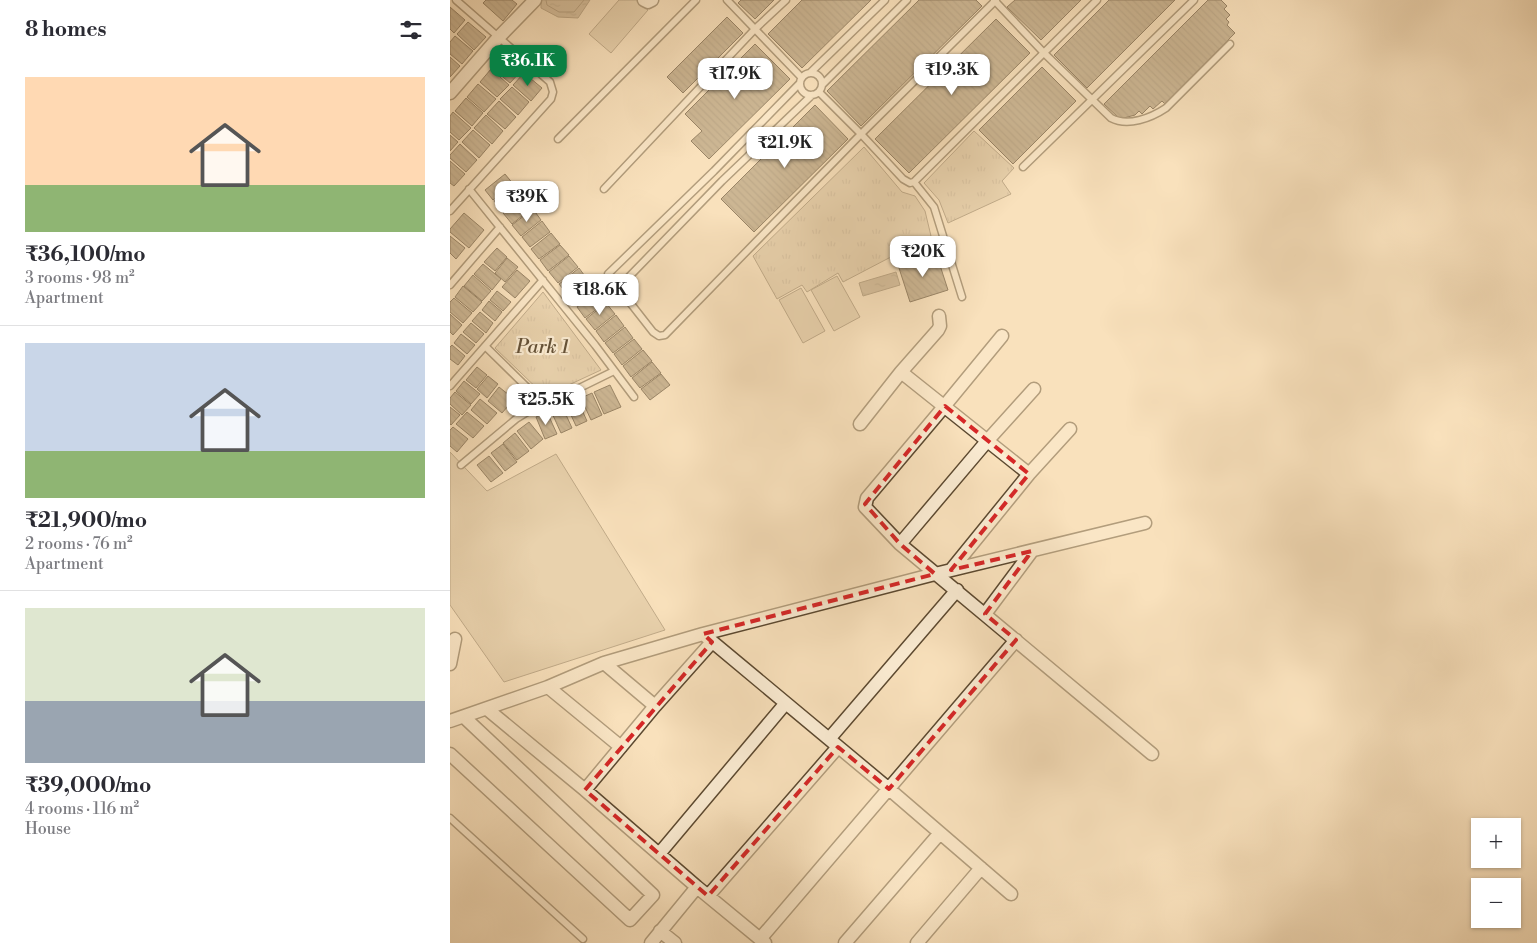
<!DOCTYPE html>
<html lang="en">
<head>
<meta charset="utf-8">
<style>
  :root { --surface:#fff; --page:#f7f7f7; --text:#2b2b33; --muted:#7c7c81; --line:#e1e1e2; --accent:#0b8043 }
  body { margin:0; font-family:"Libre Bodoni",serif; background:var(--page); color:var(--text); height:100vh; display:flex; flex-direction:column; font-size:19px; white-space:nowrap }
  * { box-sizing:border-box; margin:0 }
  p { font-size:16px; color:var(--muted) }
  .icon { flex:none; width:28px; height:28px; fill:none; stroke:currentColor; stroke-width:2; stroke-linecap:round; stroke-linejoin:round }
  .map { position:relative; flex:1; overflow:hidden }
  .sheet { display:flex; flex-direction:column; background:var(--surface); width:450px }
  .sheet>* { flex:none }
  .tools { position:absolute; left:1021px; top:818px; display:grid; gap:10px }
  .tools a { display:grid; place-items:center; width:50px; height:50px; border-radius:0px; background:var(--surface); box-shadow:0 1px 4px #0004; font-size:25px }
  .price { position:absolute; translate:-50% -42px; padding:0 11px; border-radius:10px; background:#fff; color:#222; font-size:16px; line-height:32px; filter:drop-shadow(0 1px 2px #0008) }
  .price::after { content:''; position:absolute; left:50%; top:30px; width:15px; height:11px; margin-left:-8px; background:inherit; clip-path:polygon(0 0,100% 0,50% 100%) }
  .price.current { background:var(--accent); color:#fff }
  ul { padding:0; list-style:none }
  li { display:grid; align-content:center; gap:10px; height:265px; padding:0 25px }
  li+li { border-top:1px solid var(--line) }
  li span { display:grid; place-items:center; height:155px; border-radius:0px; color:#555 }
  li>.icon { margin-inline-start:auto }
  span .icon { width:90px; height:90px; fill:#fffc; stroke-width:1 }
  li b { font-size:21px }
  h2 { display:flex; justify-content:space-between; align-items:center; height:60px; padding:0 25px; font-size:21px }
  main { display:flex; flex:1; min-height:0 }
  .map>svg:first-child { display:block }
  .green { fill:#d5be9c; stroke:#7e6a4e }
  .park { fill:url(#park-tufts); stroke:#7e6a4e }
  .water { fill:url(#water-ripples); stroke:#7a664b }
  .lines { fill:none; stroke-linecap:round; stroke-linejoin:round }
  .shore { stroke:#6c593e; stroke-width:1 }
  .building { fill:url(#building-back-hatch); stroke:#271601 }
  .lane-casing { stroke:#5c4930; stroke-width:9 }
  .street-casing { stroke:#5c4930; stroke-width:15 }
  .lane { stroke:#fbecd3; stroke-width:6 }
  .street { stroke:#fbecd3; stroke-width:12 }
  .marked { fill:none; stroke:#d62828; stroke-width:4; stroke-dasharray:10 6; stroke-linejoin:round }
  .labels { text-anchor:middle; stroke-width:4.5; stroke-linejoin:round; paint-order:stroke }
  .park-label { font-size:20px; font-style:italic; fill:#645137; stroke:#fbecd3 }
</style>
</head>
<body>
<main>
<section class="sheet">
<h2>8 homes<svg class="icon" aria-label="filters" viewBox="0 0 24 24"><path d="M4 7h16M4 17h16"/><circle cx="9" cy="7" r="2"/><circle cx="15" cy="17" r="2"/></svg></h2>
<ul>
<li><span style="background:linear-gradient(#ffd9b3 70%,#8fb573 0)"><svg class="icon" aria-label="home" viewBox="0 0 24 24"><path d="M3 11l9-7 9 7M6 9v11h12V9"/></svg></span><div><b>₹36,100/mo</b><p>3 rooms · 98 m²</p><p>Apartment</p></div></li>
<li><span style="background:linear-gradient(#c9d6e8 70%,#8fb573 0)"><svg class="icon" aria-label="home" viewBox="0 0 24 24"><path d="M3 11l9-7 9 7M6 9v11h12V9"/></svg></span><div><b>₹21,900/mo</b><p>2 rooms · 76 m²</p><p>Apartment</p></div></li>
<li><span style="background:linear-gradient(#dfe7d0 60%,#9aa5b1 0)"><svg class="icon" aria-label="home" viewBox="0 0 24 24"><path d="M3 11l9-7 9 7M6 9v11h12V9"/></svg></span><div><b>₹39,000/mo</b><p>4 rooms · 116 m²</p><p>House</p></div></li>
</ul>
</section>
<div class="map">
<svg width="1087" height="943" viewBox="0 0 1087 943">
  <defs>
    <pattern id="park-tufts" width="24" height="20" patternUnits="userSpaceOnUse" patternTransform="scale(1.25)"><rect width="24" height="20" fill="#d5be9c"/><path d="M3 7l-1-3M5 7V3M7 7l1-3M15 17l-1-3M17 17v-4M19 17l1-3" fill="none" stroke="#b7a385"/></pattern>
    <pattern id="water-ripples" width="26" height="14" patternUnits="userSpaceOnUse" patternTransform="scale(1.25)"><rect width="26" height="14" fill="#b29c7c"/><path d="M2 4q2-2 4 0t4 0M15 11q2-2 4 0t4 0" fill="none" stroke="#917e63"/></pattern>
    <pattern id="building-back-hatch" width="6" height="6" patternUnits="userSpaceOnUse" patternTransform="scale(1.25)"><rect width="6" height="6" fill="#948062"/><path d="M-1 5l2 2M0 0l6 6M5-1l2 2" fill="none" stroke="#79684e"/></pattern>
  </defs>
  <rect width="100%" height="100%" fill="#f9e1bc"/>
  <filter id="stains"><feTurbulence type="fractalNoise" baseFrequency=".004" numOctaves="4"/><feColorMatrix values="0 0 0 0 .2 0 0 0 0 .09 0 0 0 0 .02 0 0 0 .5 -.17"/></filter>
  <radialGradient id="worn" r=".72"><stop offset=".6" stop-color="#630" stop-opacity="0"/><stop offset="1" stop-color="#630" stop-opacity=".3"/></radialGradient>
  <path class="green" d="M169 0H187L198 10 161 53 139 34Z
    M387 276 410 317 384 331 361 290Z
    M351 288 375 331 353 343 329 300Z
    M0 452 37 491 106 454 215 630 54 682 0 605Z"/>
  <path class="park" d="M524 131 564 168 552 181 561 194 498 223 489 200 474 183Z
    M414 147 452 192 465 196 475 211 481 236 393 282 388 273 357 292 352 285 327 299 303 256Z
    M93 292 151 370 95 396 45 348Z"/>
  <path class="water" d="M91 0H140L128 18 108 17 91 8Z
    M446 272 450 285 413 296 409 283Z"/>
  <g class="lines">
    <path class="shore" d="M96 0 97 5 109 12H124L134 0"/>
  </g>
  <path class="building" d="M36 0H62L67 4 53 21 33 3Z
    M291 0H324L305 19 288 3Z
    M352 0H421L352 68 318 34Z
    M469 0H526L532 6 411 126 377 91Z
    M565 0H631L591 40 557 7Z
    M659 0H725L637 88 604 55Z
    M758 0H771L777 6 774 9 780 15 776 19 779 22 777 25 785 33 715 104 712 101 703 109 700 106 692 114 689 111 685 115 670 119 654 104Z
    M0 7 15 20 4 33 0 29Z
    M277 17 293 33 233 93 217 77Z
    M546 19 580 53 459 173 425 139Z
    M18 22 36 37 24 50 7 34Z
    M5 36 23 51 12 64 0 54V42Z
    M305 44 340 79 259 159 241 141 252 131 235 114Z
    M54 55 71 71 60 83 42 68Z
    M0 57 10 66 0 77Z
    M592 67 626 101 563 164 529 130Z
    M41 69 59 85 47 97 30 82Z
    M74 73 92 88 81 101 63 85Z
    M28 84 46 99 34 112 17 97Z
    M62 87 79 102 68 115 50 99Z
    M16 98 33 113 22 126 5 111Z
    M49 101 66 117 55 129 37 114Z
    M365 105 398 139 304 232 271 199Z
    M3 112 21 128 9 140 0 132V116Z
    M36 115 53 131 42 144 24 128Z
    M23 130 40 145 29 158 12 142Z
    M0 135 8 142 0 151Z
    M10 144 27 160 16 172 0 158V155Z
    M0 161 15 174 4 186 0 183Z
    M55 174 64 185 43 200 35 190Z
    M64 186 73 196 53 212 44 201Z
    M74 197 82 208 62 224 53 213Z
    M83 209 91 220 71 236 62 225Z
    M14 213 34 230 19 248 0 232V229Z
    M92 221 100 232 80 247 72 237Z
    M101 233 110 244 89 259 81 249Z
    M0 236 15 248 6 259 0 253Z
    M110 245 119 255 98 271 90 260Z
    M47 248 57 257 45 271 34 262Z
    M486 253 498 290 460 302 448 265Z
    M119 256 128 267 108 283 99 272Z
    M57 258 68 267 55 282 45 273Z
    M33 264 51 279 42 290 24 274Z
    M129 268 137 279 117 294 109 284Z
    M67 270 80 281 65 298 52 287Z
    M23 275 41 291 32 301 14 286Z
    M138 280 146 291 126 306 118 295Z
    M13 286 32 302 23 312 5 297Z
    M47 291 61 302 53 311 40 300Z
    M147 292 156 302 135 318 127 307Z
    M4 298 22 313 13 323 0 312V302Z
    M39 301 52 312 45 321 32 310Z
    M156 303 165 314 145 330 136 319Z
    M30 312 43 323 36 333 22 321Z
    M0 314 12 325 3 335 0 332Z
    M166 315 174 326 154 342 146 331Z
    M21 323 34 334 26 343 13 332Z
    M175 327 183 338 163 353 155 343Z
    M11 334 25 345 17 354 4 343Z
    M184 339 192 349 172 365 164 354Z
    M2 345 15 356 8 365 0 359V347Z
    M193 350 202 361 181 377 173 366Z
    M202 362 211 373 190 388 182 378Z
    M27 367 37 375 26 388 16 380Z
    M211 374 220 385 200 400 191 389Z
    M38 376 48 384 37 398 27 389Z
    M14 381 30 394 21 404 6 391Z
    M160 385 171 407 154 414 144 392Z
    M49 387 64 399 52 413 38 401Z
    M5 392 21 405 12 415 0 404V398Z
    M142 393 152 415 141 420 131 398Z
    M30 399 47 413 37 424 21 410Z
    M127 399 137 421 126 426 116 404Z
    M112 406 122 428 111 433 101 411Z
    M0 407 10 415 1 425 0 424Z
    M17 412 34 426 23 438 6 424Z
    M97 412 107 434 95 439 86 417Z
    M79 422 93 439 81 449 67 431Z
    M3 427 18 439 7 452 0 446V430Z
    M65 433 79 451 67 460 53 443Z
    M53 444 67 462 55 471 41 453Z
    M39 456 53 473 41 482 27 465Z"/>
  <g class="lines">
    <defs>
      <path id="lane" d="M277 0 351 77
        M544 0 594 53 661 118C678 127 701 118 716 108L780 44
        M361 72 435 0
        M350 84a11 11 0 1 1 22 0a11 11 0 1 1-22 0Z
        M349 84 264 171 158 274C159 280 161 284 167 286L172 284 272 181 362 95
        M372 85 457 0
        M369 92 411 134 453 179 460 183 464 182 647 0
        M108 139 246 0
        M573 167 744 0
        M464 182 484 207 512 297
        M19 189 145 345 184 397
        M154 189 305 29 336 0
        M0 211 101 99 103 92 100 82 6 0
        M0 285 50 227
        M167 286 203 332 209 336 215 335 411 134 546 0
        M35 346 94 404
        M0 386 93 280
        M11 465 66 419 84 408 105 400 164 371
        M0 818 133 939"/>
      <path id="street" d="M194 0 198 2 202 0
        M0 93 48 38 85 0
        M552 336 487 415 417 498 415 507 450 544 702 754
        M451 372 579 474
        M410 424 451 372 488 330 490 326 489 316
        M450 544 538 440 584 389
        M501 570 579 474 620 429
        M535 614 582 551
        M253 634 439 789 561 894
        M154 663 205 706
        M0 664 5 639
        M98 687 171 747
        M37 709 135 790 247 887 315 943
        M0 721 98 687 154 663 253 634 485 574 695 523
        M379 739 507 590
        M0 754 180 920 203 895 14 717
        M135 790 205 706 262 642
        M209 854 335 704
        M258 896 388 747
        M210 931 225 943
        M310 939 566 640
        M201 943 247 887
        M395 943 490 833
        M467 943 531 868"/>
    </defs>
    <use href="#lane" class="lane-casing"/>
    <use href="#street" class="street-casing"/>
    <use href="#lane" class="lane"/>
    <use href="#street" class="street"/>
  </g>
  <path d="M0 0H1087V943H0ZM495 406 579 474 501 570 582 551 535 614 566 640 439 789 388 747 258 896 135 790 262 642 253 634 485 574 450 544 415 504Z" fill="#f9e1bc" fill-opacity=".55" fill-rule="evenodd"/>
  <path class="marked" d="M495 406 579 474 501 570 582 551 535 614 566 640 439 789 388 747 258 896 135 790 262 642 253 634 485 574 450 544 415 504Z"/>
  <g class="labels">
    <g class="park-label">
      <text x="92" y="353">Park 1</text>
    </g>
  </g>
  <rect width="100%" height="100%" filter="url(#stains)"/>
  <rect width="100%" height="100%" fill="url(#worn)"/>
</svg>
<div class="tools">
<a>+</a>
<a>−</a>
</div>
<b class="price current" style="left:78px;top:87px">₹36.1K</b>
<b class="price" style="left:502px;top:96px">₹19.3K</b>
<b class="price" style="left:285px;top:100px">₹17.9K</b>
<b class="price" style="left:335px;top:169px">₹21.9K</b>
<b class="price" style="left:77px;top:223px">₹39K</b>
<b class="price" style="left:473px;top:278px">₹20K</b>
<b class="price" style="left:150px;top:316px">₹18.6K</b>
<b class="price" style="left:96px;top:426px">₹25.5K</b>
</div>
</main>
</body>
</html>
